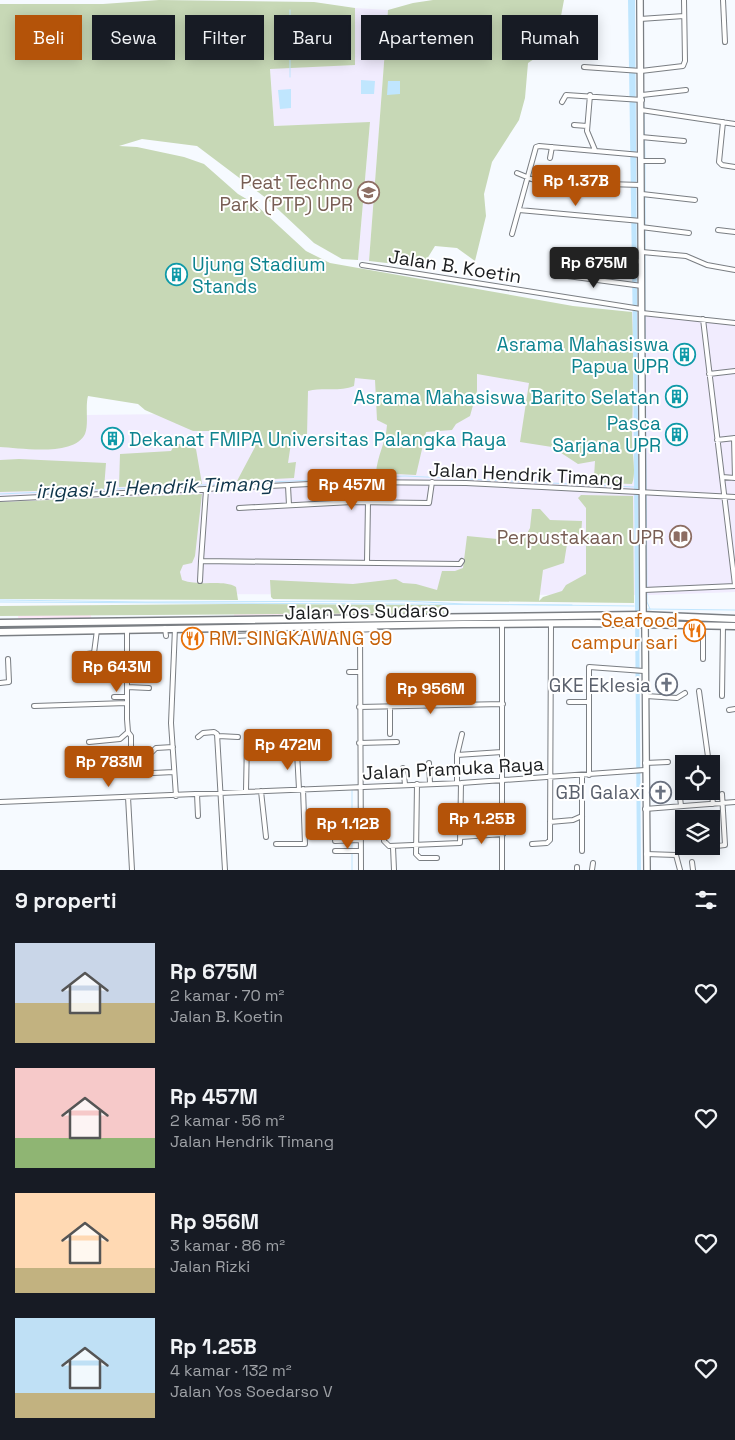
<!DOCTYPE html>
<html lang="id">
<head>
<meta charset="utf-8">
<style>
  :root { --surface:#171b24; --page:#20242c; --text:#f1f3f6; --muted:#9ea1a6; --accent:#b45309 }
  body { margin:0; font-family:"Space Grotesk",sans-serif; background:var(--page); color:var(--text); height:100vh; display:flex; flex-direction:column; font-size:19px; white-space:nowrap }
  * { box-sizing:border-box; margin:0 }
  p { font-size:16px; color:var(--muted) }
  .icon { flex:none; width:28px; height:28px; fill:none; stroke:currentColor; stroke-width:2; stroke-linecap:round; stroke-linejoin:round }
  .map { position:relative; height:870px; overflow:hidden }
  .side { display:flex; flex-direction:column; background:var(--surface); flex:1 }
  .side>* { flex:none }
  .top-card { position:absolute; left:15px; top:15px; width:705px; height:45px; display:flex; gap:10px }
  .controls { position:absolute; left:675px; top:755px; display:grid; gap:10px }
  .controls a { display:grid; place-items:center; width:45px; height:45px; border-radius:0px; background:var(--surface); box-shadow:0 2px 12px #0003; font-size:25px }
  .price { position:absolute; translate:-50% -42px; padding:0 11px; border-radius:5px; background:var(--accent); color:#fff; font-size:16px; line-height:32px; filter:drop-shadow(0 1px 2px #0008) }
  .price::after { content:''; position:absolute; left:50%; top:30px; width:15px; height:11px; margin-left:-8px; background:inherit; clip-path:polygon(0 0,100% 0,50% 100%) }
  .price.current { background:#222; color:#fff }
  ul { padding:0; list-style:none }
  li { display:flex; align-items:center; gap:15px; height:125px; padding:0 15px }
  li span { display:grid; place-items:center; flex:none; width:140px; height:100px; border-radius:0px; color:#555 }
  li>.icon { margin-inline-start:auto }
  span .icon { width:60px; height:60px; fill:#fffc; stroke-width:1 }
  li b { font-size:21px }
  h2 { display:flex; justify-content:space-between; align-items:center; height:60px; padding:0 15px; font-size:21px }
  .chip { padding:0 18px; border-radius:0px; background:var(--surface); box-shadow:0 2px 12px #0003; font-size:18px; line-height:45px }
  .chip.current { background:var(--accent); color:#fff }
  .map>svg:first-child { display:block }
  .commercial { fill:#fde8f8 }
  .education { fill:#f1ecfe }
  .green { fill:#c7d8b6 }
  .water { fill:#c0e6fe }
  .lines { fill:none; stroke-linecap:round; stroke-linejoin:round }
  .stream { stroke:#c0e6fe; stroke-width:1 }
  .street-casing { stroke:#7a7e83; stroke-width:6 }
  .secondary-casing { stroke:#7a7e83; stroke-width:8 }
  .primary-casing { stroke:#7a7e83; stroke-width:9 }
  .street { stroke:#fff; stroke-width:4 }
  .secondary { stroke:#fff; stroke-width:5.5 }
  .primary { stroke:#fff; stroke-width:6 }
  .labels { text-anchor:middle; stroke-width:4; stroke-linejoin:round; paint-order:stroke }
  .education-label { font-size:19px; fill:#785e54; stroke:#fff; text-anchor:end }
  .culture-label { font-size:19px; fill:#0d838f; stroke:#fff; text-anchor:end }
  .street-label { font-size:19px; fill:#1b1d1f; stroke:#fff }
  .food-label { font-size:19px; fill:#c56008; stroke:#fff; text-anchor:end }
  .worship-label { font-size:19px; fill:#5b616d; stroke:#fff; text-anchor:end }
  .water-label { font-size:20px; font-style:italic; fill:#10364b; stroke:#fff }
</style>
</head>
<body>
<div class="map">
<svg width="735" height="870" viewBox="0 0 735 870">
  <rect width="100%" height="100%" fill="#f6faff"/>
  <path class="commercial" d="M91 605V618H18L19 606Z
    M234 605H441V615L234 617Z"/>
  <path class="education" d="M355 8 388 10 369 261 358 260 370 123 274 126 270 68 355 65Z
    M632 312 735 325V592L653 595 174 594 0 518V416L263 413 286 373 631 360Z"/>
  <path class="green" d="M159 0 314 2 355 8V65L270 69 274 126 370 122 358 260 342 259 314 243 266 198 197 146 142 139 119 146 137 147 184 157 204 164 238 194 255 204 306 251 330 263 573 306 632 312C634 353 633 395 632 435 631 450 637 470 632 484L603 483 594 477 595 461 578 464 552 447 520 442 529 383 477 374V391L470 416 456 424 452 430 426 432 416 475 376 473C377 456 386 442 387 425L377 420 375 380 355 378 354 386C340 392 323 387 308 391L307 436 297 435 295 443H291L288 463 296 462 294 478 237 481 255 447 250 441 222 431H193L145 410 138 404 88 396C85 407 89 424 85 434 74 457 20 448 0 447V4H103Z
    M433 0H564L561 16 562 35 543 53 528 63 525 98 519 120 492 162 484 194 486 216 475 261 457 248 435 246 422 267 369 261 388 10 413 3Z
    M175 444H186L196 449 202 484 119 487 120 454 171 451Z
    M19 459 106 463 104 489 0 492V460Z
    M202 494 195 556 192 563 183 565 180 572 182 580C201 587 222 579 236 587L238 600 0 599V502Z
    M581 495 633 496 634 603 273 599 271 597 270 580 353 584 396 579 403 583 416 584 437 590 442 571H455L463 568 467 536 517 541 524 539 530 528 532 509H540L550 520 582 521 581 536H573L568 538 564 563 543 570 539 601 543 597 562 591 566 585 586 574V508L578 498Z
    M230 604 443 605 444 613 0 616V606Z"/>
  <path class="water" d="M628 0H635L641 870H637L633 338Z
    M361 80 375 81 374 94H361Z
    M388 81H400V94L387 95Z
    M291 89V108L280 109 278 90Z"/>
  <g class="lines">
    <path class="stream" d="M290 10V77
      M643 48V69
      M643 73 645 159
      M645 163V312
      M645 316 647 602 650 609
      M0 494 405 476 634 487
      M0 600 146 602 405 601 464 604 634 606
      M0 602 572 605
      M645 609 735 610
      M352 790V870"/>
    <defs>
      <path id="street" d="M723 0 725 42
        M640 19 684 16
        M584 67 641 71 683 66 685 61 684 0
        M590 95 587 131 595 150
        M642 95 686 90
        M562 102 566 95 642 100
        M641 110 735 124
        M723 122 719 162 722 165 735 167
        M574 125 587 126
        M641 137 684 141
        M550 158 552 147
        M641 161H663
        M517 173 539 182 641 185
        M642 194 695 200
        M519 210 641 221
        M641 227 689 233
        M718 230 735 232
        M512 234 536 147 539 146 641 155
        M642 252 686 256 707 265 735 270
        M606 255 642 262
        M362 265 641 309
        M560 275 642 286
        M642 313 735 323
        M703 319 735 585
        M709 374 735 371
        M734 438 735 478
        M717 440 735 438
        M722 477 735 478
        M351 482 352 502
        M288 486 289 505
        M206 490 201 561 460 564 462 561
        M0 499 351 482 466 483 735 497
        M239 508 352 502 429 503 432 482
        M367 562 368 502
        M200 581 201 561
        M644 590 735 586
        M360 627 361 870
        M165 628 166 636
        M175 628 171 723 176 796
        M127 629V719L128 732 131 736V757
        M215 637 375 629
        M87 654 94 653 97 630
        M703 659V626
        M126 668H140
        M349 672H359
        M0 683 9 682 8 659
        M127 687 149 688
        M699 691 709 764
        M646 696 677 698 685 693
        M722 696 723 626
        M114 697H127
        M569 702H589
        M34 706 127 703
        M359 707 503 704
        M390 707V734
        M729 710 735 709
        M218 736 238 737
        M198 737 203 733 214 732 217 734 225 870
        M89 742 120 739 128 732
        M359 743 397 742
        M152 752 156 748 173 747
        M297 752 299 789
        M457 755 462 734
        M429 763 430 783
        M645 763 668 762
        M403 768 405 784
        M153 773 174 772
        M582 775V851
        M589 775V667L644 671
        M457 783V755L502 752
        M417 784 416 854 420 858H437
        M711 786 713 804
        M246 791 247 740
        M261 791 266 837
        M197 794 198 816
        M128 797 132 870
        M680 797 681 806
        M0 802 461 783 645 770
        M645 809 735 802
        M385 813 384 841 389 846 460 843 461 783
        M550 822 573 820 582 816
        M461 837 503 834
        M335 841 360 840
        M276 844H305L303 789
        M532 844 547 843 550 840 551 624
        M393 847 394 870
        M693 849 725 845 722 794
        M335 851H361
        M646 854 676 855 680 870
        M692 862 693 870
        M577 867V870
        M502 870V624
        M592 870 593 863"/>
      <path id="secondary" d="M640 0 643 615
        M645 625 647 870"/>
      <path id="primary" d="M0 623 641 615 735 619
        M0 632 463 624 590 623 735 626"/>
    </defs>
    <use href="#street" class="street-casing"/>
    <use href="#secondary" class="secondary-casing"/>
    <use href="#primary" class="primary-casing"/>
    <use href="#street" class="street"/>
    <use href="#secondary" class="secondary"/>
    <use href="#primary" class="primary"/>
  </g>
  <defs>
    <symbol id="school-ring" viewBox="-11 -11 22 22"><circle r="9.5" fill="#fff" stroke="#8d6e63" stroke-width="1.5"/><path d="M0-5L7-2L0 1L-7-2ZM-4 1L0 2.5L4 1V4Q0 6-4 4Z" fill="#8d6e63"/></symbol>
    <symbol id="building-ring" viewBox="-11 -11 22 22"><circle r="9.5" fill="#fff" stroke="#0f9aa8" stroke-width="1.5"/><path d="M-4-6H4V6H1V3H-1V6H-4ZM-2.5-4.3h1.7v1.8h-1.7ZM.8-4.3h1.7v1.8H.8ZM-2.5-1h1.7V.8h-1.7ZM.8-1h1.7V.8H.8Z" fill="#0f9aa8"/></symbol>
    <symbol id="library-ring" viewBox="-11 -11 22 22"><circle r="9.5" fill="#fff" stroke="#8d6e63" stroke-width="1.5"/><path d="M-6-4Q-3-5.5-.7-3.5V5Q-3 3-6 4ZM6-4Q3-5.5 .7-3.5V5Q3 3 6 4Z" fill="#8d6e63"/></symbol>
    <symbol id="restaurant-ring" viewBox="-11 -11 22 22"><circle r="9.5" fill="#fff" stroke="#e8710a" stroke-width="1.5"/><path d="M-5-6h1v4h1v-4h1v4h1v-4h1v5L-1.5 .5V6h-2V.5L-5-1ZM5-6V6H3V1.5H1.5Q1.5-4 5-6Z" fill="#e8710a"/></symbol>
    <symbol id="church-ring" viewBox="-11 -11 22 22"><circle r="9.5" fill="#fff" stroke="#6b7280" stroke-width="1.5"/><path d="M-1.2-6h2.4v3.5h3.3v2.4h-3.3V6h-2.4V-.1h-3.3v-2.4h3.3Z" fill="#6b7280"/></symbol>
  </defs>
  <g fill-rule="evenodd">
    <use href="#school-ring" x="356" y="180" width="25" height="25"/>
    <use href="#building-ring" x="164" y="262" width="25" height="25"/>
    <use href="#building-ring" x="672" y="342" width="25" height="25"/>
    <use href="#building-ring" x="664" y="384" width="25" height="25"/>
    <use href="#building-ring" x="664" y="422" width="25" height="25"/>
    <use href="#building-ring" x="100" y="426" width="25" height="25"/>
    <use href="#library-ring" x="668" y="524" width="25" height="25"/>
    <use href="#restaurant-ring" x="682" y="618" width="25" height="25"/>
    <use href="#restaurant-ring" x="180" y="626" width="25" height="25"/>
    <use href="#church-ring" x="654" y="672" width="25" height="25"/>
    <use href="#church-ring" x="648" y="780" width="25" height="25"/>
  </g>
  <g class="labels">
    <g class="education-label">
      <text x="353" y="189">Peat Techno<tspan x="353" dy="22">Park (PTP) UPR</tspan></text>
      <text x="664" y="544">Perpustakaan UPR</text>
    </g>
    <g class="culture-label">
      <text x="192" y="271" text-anchor="start">Ujung Stadium<tspan x="192" dy="22">Stands</tspan></text>
      <text x="669" y="351">Asrama Mahasiswa<tspan x="669" dy="22">Papua UPR</tspan></text>
      <text x="660" y="404">Asrama Mahasiswa Barito Selatan</text>
      <text x="661" y="430">Pasca<tspan x="661" dy="22">Sarjana UPR</tspan></text>
      <text x="129" y="446" text-anchor="start">Dekanat FMIPA Universitas Palangka Raya</text>
    </g>
    <g class="street-label">
      <text transform="translate(455 266) rotate(9)" y="7">Jalan B. Koetin</text>
      <text transform="translate(526 474) rotate(3)" y="7">Jalan Hendrik Timang</text>
      <text transform="translate(367 611) rotate(-1)" y="7">Jalan Yos Sudarso</text>
      <text transform="translate(453 768) rotate(-3)" y="7">Jalan Pramuka Raya</text>
    </g>
    <g class="food-label">
      <text x="678" y="627">Seafood<tspan x="678" dy="22">campur sari</tspan></text>
      <text x="209" y="645" text-anchor="start">RM. SINGKAWANG 99</text>
    </g>
    <g class="worship-label">
      <text x="651" y="692">GKE Eklesia</text>
      <text x="645" y="799">GBI Galaxi</text>
    </g>
    <g class="water-label">
      <text transform="translate(154 487) rotate(-2)" y="7">irigasi Jl. Hendrik Timang</text>
    </g>
  </g>
</svg>
<div class="controls">
<a><svg class="icon" aria-label="locate" viewBox="0 0 24 24"><circle cx="12" cy="12" r="6"/><path d="M12 2v4M12 18v4M2 12h4M18 12h4"/></svg></a>
<a><svg class="icon" aria-label="layers" viewBox="0 0 24 24"><path d="M12 4l9 5-9 5-9-5zM3 14l9 5 9-5"/></svg></a>
</div>
<b class="price" style="left:576px;top:207px">Rp 1.37B</b>
<b class="price current" style="left:594px;top:289px">Rp 675M</b>
<b class="price" style="left:352px;top:511px">Rp 457M</b>
<b class="price" style="left:117px;top:693px">Rp 643M</b>
<b class="price" style="left:431px;top:715px">Rp 956M</b>
<b class="price" style="left:288px;top:771px">Rp 472M</b>
<b class="price" style="left:109px;top:788px">Rp 783M</b>
<b class="price" style="left:482px;top:845px">Rp 1.25B</b>
<b class="price" style="left:348px;top:850px">Rp 1.12B</b>
<div class="top-card">
<a class="chip current">Beli</a>
<a class="chip">Sewa</a>
<a class="chip">Filter</a>
<a class="chip">Baru</a>
<a class="chip">Apartemen</a>
<a class="chip">Rumah</a>
</div>
</div>
<section class="side">
<h2>9 properti<svg class="icon" aria-label="filters" viewBox="0 0 24 24"><path d="M4 7h16M4 17h16"/><circle cx="9" cy="7" r="2"/><circle cx="15" cy="17" r="2"/></svg></h2>
<ul>
<li><span style="background:linear-gradient(#c9d6e8 60%,#c2b280 0)"><svg class="icon" aria-label="home" viewBox="0 0 24 24"><path d="M3 11l9-7 9 7M6 9v11h12V9"/></svg></span><div><b>Rp 675M</b><p>2 kamar · 70 m²</p><p>Jalan B. Koetin</p></div><svg class="icon" aria-label="heart" viewBox="0 0 24 24"><path d="M12 20l-8-8c-3-5 5-10 8-4 3-6 11-1 8 4z"/></svg></li>
<li><span style="background:linear-gradient(#f6c9c9 70%,#8fb573 0)"><svg class="icon" aria-label="home" viewBox="0 0 24 24"><path d="M3 11l9-7 9 7M6 9v11h12V9"/></svg></span><div><b>Rp 457M</b><p>2 kamar · 56 m²</p><p>Jalan Hendrik Timang</p></div><svg class="icon" aria-label="heart" viewBox="0 0 24 24"><path d="M12 20l-8-8c-3-5 5-10 8-4 3-6 11-1 8 4z"/></svg></li>
<li><span style="background:linear-gradient(#ffd9b3 75%,#c2b280 0)"><svg class="icon" aria-label="home" viewBox="0 0 24 24"><path d="M3 11l9-7 9 7M6 9v11h12V9"/></svg></span><div><b>Rp 956M</b><p>3 kamar · 86 m²</p><p>Jalan Rizki</p></div><svg class="icon" aria-label="heart" viewBox="0 0 24 24"><path d="M12 20l-8-8c-3-5 5-10 8-4 3-6 11-1 8 4z"/></svg></li>
<li><span style="background:linear-gradient(#bfe0f5 75%,#c2b280 0)"><svg class="icon" aria-label="home" viewBox="0 0 24 24"><path d="M3 11l9-7 9 7M6 9v11h12V9"/></svg></span><div><b>Rp 1.25B</b><p>4 kamar · 132 m²</p><p>Jalan Yos Soedarso V</p></div><svg class="icon" aria-label="heart" viewBox="0 0 24 24"><path d="M12 20l-8-8c-3-5 5-10 8-4 3-6 11-1 8 4z"/></svg></li>
</ul>
</section>
</body>
</html>
